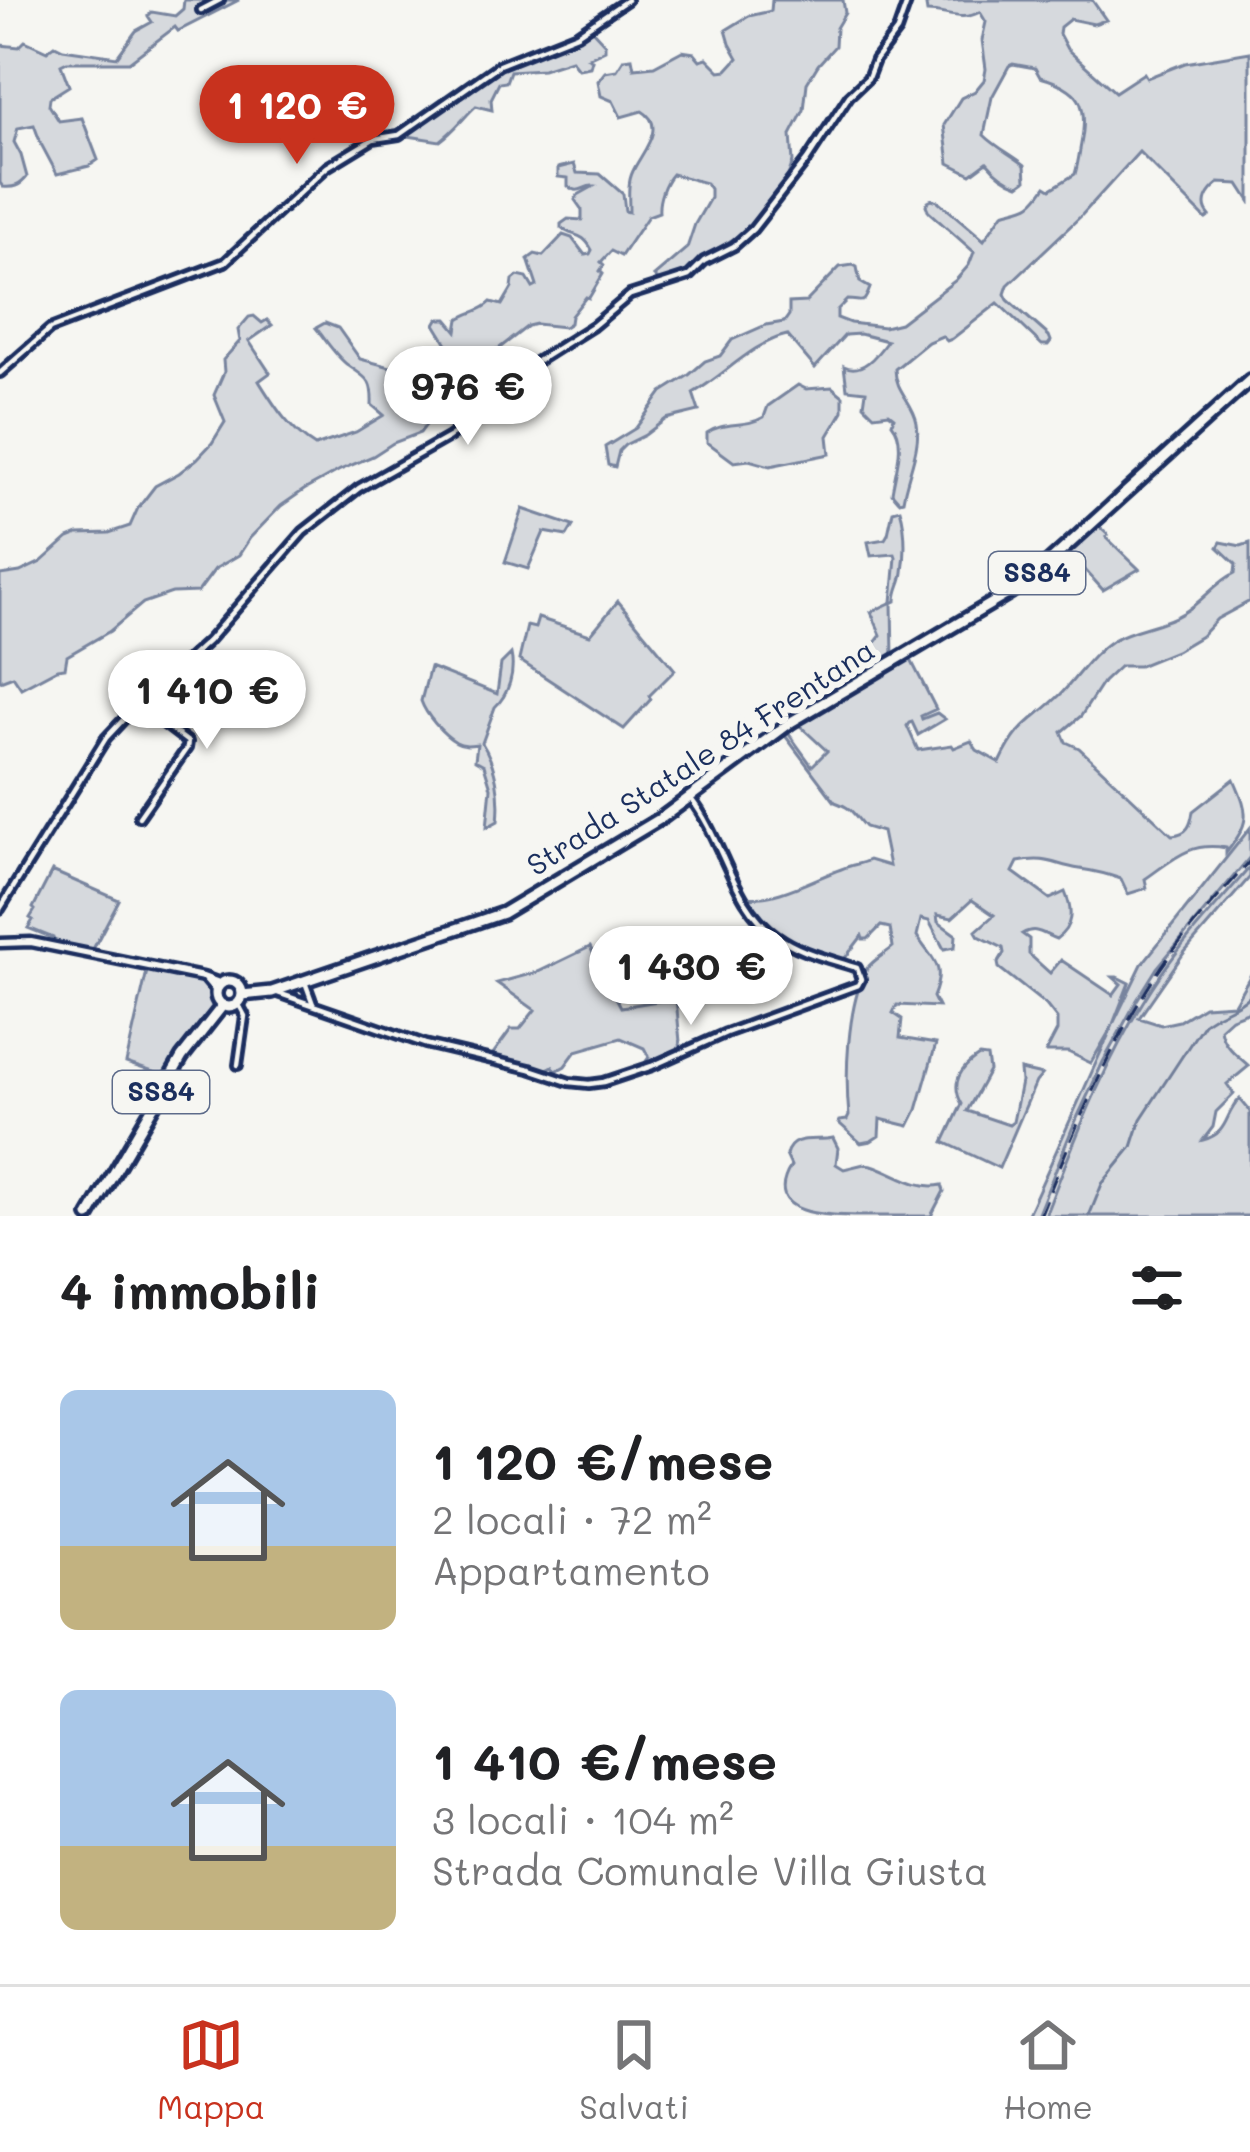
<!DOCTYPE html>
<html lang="it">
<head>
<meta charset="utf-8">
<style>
  :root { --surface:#fff; --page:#f6f6f6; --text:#202124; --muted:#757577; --line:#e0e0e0; --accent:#c8321e }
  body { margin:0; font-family:Mali,sans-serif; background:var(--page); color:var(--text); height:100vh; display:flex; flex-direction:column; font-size:45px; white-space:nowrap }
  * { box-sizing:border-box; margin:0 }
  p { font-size:39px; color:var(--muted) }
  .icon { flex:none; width:66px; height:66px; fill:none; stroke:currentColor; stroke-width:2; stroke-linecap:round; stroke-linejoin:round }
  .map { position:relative; height:1216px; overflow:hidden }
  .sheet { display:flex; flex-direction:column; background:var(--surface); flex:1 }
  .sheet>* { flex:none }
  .price { position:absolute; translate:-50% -102px; padding:0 27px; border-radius:42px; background:#fff; color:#222; font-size:39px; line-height:78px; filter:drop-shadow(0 3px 6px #0008) }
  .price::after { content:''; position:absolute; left:50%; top:72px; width:36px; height:27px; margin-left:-18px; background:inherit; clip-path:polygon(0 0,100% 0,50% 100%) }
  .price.selected { background:var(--accent); color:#fff }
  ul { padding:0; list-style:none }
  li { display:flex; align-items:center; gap:36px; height:300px; padding:0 60px }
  li span { display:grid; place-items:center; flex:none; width:336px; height:240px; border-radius:18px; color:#555 }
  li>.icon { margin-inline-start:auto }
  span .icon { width:144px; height:144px; fill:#fffc; stroke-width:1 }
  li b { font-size:51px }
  h2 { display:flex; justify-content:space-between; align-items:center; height:144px; padding:0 60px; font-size:51px }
  .tab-bar { display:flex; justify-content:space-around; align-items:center; height:168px; border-top:3px solid var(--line); background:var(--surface); font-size:33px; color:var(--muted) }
  .tab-bar a { display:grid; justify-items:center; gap:6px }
  .tab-bar .selected { color:var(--accent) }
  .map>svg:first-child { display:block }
  .built { fill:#e6e7e7 }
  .green { fill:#d6d9dd; stroke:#78849e; stroke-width:3 }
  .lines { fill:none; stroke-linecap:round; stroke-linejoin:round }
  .stream { stroke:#717e99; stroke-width:3 }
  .minor-casing { stroke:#1b2f5e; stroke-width:14 }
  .tertiary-casing { stroke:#1b2f5e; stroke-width:15 }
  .primary-casing { stroke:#1b2f5e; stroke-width:18 }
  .minor { stroke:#f6f6f2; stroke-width:4.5 }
  .tertiary { stroke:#f6f6f2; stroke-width:6 }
  .primary { stroke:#f6f6f2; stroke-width:9 }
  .rail { stroke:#1b2f5e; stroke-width:3; stroke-dasharray:18 9; stroke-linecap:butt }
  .labels { text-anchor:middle; stroke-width:12; stroke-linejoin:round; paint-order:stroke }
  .shield { fill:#f6f6f2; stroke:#5d6b8a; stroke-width:3 }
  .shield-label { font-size:27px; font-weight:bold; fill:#1b2f5e }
  .street-label { font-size:30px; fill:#1b2f5e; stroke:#f6f6f2 }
</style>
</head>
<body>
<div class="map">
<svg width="1250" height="1216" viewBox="0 0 1250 1216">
  <rect width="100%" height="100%" fill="#f6f6f2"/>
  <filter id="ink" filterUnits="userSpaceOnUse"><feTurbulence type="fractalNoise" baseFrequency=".00833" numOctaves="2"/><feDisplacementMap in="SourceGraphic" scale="24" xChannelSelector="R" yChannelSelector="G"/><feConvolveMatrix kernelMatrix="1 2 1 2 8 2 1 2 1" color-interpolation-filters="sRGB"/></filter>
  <g filter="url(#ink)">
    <path class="built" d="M1250 857V867L1162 972 1143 1003 1109 1065 1078 1132 1045 1216H1037L1072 1129 1103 1062 1137 999 1157 968Z"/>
    <path class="green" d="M184 0H239L178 31 175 27 129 62H67L61 65 69 86 50 98 49 105 59 121 82 118 98 160 89 166 57 174 41 144 34 125 18 128 14 142 21 155 27 177C20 186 14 188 3 187L0 183V45L19 47 25 41 47 51 55 45 63 49 117 57 136 31 152 22 148 16 152 12 175 16 183 9Z
      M772 0H843L845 13 836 28 835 46 818 65 807 83 804 110 791 135 793 162 786 181 748 230 712 252C700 267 682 277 664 286L654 276 687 248 695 224 710 198V189L706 183 672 174C664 183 658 200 659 212L648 216 621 256 611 251 601 262 604 265 600 271 603 274 589 298 586 297 571 316 570 323 564 327 536 324 528 326 497 350 492 361 493 374H481L463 391 454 403 431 418 420 433 393 443 373 456 340 470 304 490 281 506 250 538 239 555 215 569 198 592 172 593 143 603 110 631 67 656 65 668 57 669 21 688 13 676 0 681V575L20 572 41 562 68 538 78 534 109 533 130 526 138 508 155 486 179 473 197 459 212 443 225 422 214 395 224 372 223 360 240 341 238 330 249 317 254 316 262 323 267 320 272 325 249 341 270 373 259 381C274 405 290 431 315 446L356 432 384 415 372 405C373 379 367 379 349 366 336 357 326 340 316 328L325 323 338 328 360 359 398 369 397 396 407 405 424 401 440 363 451 350 435 324 438 319H447L457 331 459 319C471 311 481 312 491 302L502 305 512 288 513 280 518 276 527 278 533 288 537 286 528 259 535 254 543 256 563 235 572 238 585 255 590 254 592 250C582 231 574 238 561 228V224L568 219 582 220V210L575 200 578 195 594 186C583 185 580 196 568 186V178L558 177V168L574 164 577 173 600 174 623 194 625 211 629 212C629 198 627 183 633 171 641 153 668 126 642 111L621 117 613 101 601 96 598 81 605 72 617 70 624 59 632 58 634 68 654 66 682 51 694 53 700 60 707 58 720 71 727 70 738 58 730 44 726 30 749 16 771 11Z
      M961 0H1092L1106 20 1094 24 1070 19 1060 27 1059 34 1067 49 1115 92 1144 73 1147 78 1185 63 1250 52V201L1239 184 1219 183C1208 191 1199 204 1210 216L1206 219 1139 152 1081 216 1008 285 1005 294 1008 300 1049 336 1051 341 1048 345H1042L998 303 952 339 947 341 942 336 928 342 895 369C895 391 914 403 917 423 921 448 907 475 903 500L899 501 892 493C895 471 907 441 892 423L894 417 889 413 874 415 864 405 866 391 847 389 844 366C862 375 877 355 887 341L860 334 845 335 815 368 787 335C752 343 724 376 693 393L699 411 666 419 645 435 625 445 619 451 615 467 608 465 605 447 636 428 662 392 689 375 705 361 720 356 732 340 766 325 784 322 789 315V303L806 302 840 267 853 265 857 267 860 282 870 288C863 307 863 300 847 300L837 310V318L850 323 884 327 900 323 956 280 969 265 974 252 929 212 926 205 928 201 932 199 938 201 984 240 1003 213C1027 206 1031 209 1046 186L1051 189 1075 174C1078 164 1079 155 1081 144 1089 103 1080 88 1040 77L1035 68 1013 64 1009 66 992 97 984 135C996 147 1011 154 1025 165L1026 180 1019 185C1007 181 995 172 987 162L971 174 949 163 944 125 961 98 975 91 984 80 986 69 982 40 986 22 980 12C961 22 947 12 927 12L926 6 929 2Z
      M592 30 605 44V50L588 58 592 60 590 67 578 69 571 60 543 69 510 71 506 82 499 83 491 99 492 110 476 106C463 118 455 130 440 141L402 135 507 65 571 40Z
      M798 385 806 389 832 387 843 396V411L828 436 830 454 770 466 749 460 734 462 707 442V433C723 421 746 428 764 417L768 406Z
      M523 509 573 526 567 536 544 532 528 569 505 562Z
      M900 509C906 529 906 551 903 572 902 583 896 589 896 601L892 603 893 658 845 685 838 665C858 658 869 652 881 635L871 612 892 602 896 557 895 554 871 556 868 542 885 539 888 534 893 511Z
      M1097 525 1108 535 1106 537 1139 569 1103 590 1068 551Z
      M1221 542 1241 546 1250 543V601L1217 619 1201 636 1176 651 1139 666H1120L1103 682 1081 716 1062 732 1066 742 1079 748 1172 835C1188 834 1191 825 1193 811L1234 779C1250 815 1250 822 1226 853V848C1189 841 1173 860 1145 879L1147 888 1128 894 1121 879C1107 874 1094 871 1080 869 1053 865 1049 856 1018 862L1013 872 1050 899 1065 892C1073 911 1073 927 1056 939 1042 934 1036 926 1022 934L1029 939V954L1050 973 1061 960 1113 995 1121 984 1113 977H1117L1129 983 1113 1024 1142 964 1250 828V857L1157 968 1137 1000 1103 1062 1072 1129 1037 1216H1027L1113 1025 1091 1063 1068 1052H1046L1057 1031V1019L1046 1005 999 968 998 963 1004 953 1003 948 979 936 976 931 994 915 972 900 952 918 937 915 938 922 956 935 955 947 944 949 929 921 921 919 917 936C931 960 947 963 933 997L938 1007 897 1005 893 1013 902 1019 900 1038 936 1044 917 1110 909 1126 880 1119 879 1136 871 1141 861 1143 839 1123V1121L847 1120 849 1116C845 1076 847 1010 865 972 869 962 884 955 893 947L890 928 881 926 868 939H863L862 936 842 962C796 950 773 934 745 897 778 902 819 875 850 866 857 864 863 863 869 860L889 866 882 832 865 827C852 813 854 809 835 802L783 733 786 730 812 766 827 751 797 723 909 656 936 709 921 716 922 719 937 713 945 719 918 735 912 722 909 723 907 726 918 750 952 745 954 748 971 741 977 750 1000 763C1019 722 1031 723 1061 694 1079 675 1091 654 1113 640 1136 627 1162 626 1183 613 1202 602 1216 582 1235 573L1236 564 1218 547Z
      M618 601 675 670 649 696 651 699 624 729 519 660 527 626 535 628 538 618 590 635Z
      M511 654C515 672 509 694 495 707L482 743C496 765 501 795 498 821L487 827 491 788 484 765 475 760 477 744C469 745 463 746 456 742 442 734 426 715 421 701L430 667 497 694 501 664Z
      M1250 867V877L1184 953 1139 1018 1161 1025 1179 1021 1204 1006 1234 1004 1250 976V1011L1231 1018 1220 1028C1222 1045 1237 1055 1249 1066L1227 1084 1234 1094 1216 1112 1213 1127 1203 1140C1230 1133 1224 1113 1240 1099L1250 1111V1216H1045C1077 1133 1110 1048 1161 974 1187 936 1220 902 1250 867Z
      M52 871 119 900 92 951 54 941 53 938 28 928 33 920 30 918 35 910 33 908Z
      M590 947 621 1007 676 998 681 1053 642 1067 649 1057 644 1048 621 1038 576 1051 565 1066 556 1071 553 1066 545 1070 490 1058 511 1029H520L535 1010 497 983 538 972Z
      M147 971 205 982 213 992 214 1009 188 1040 165 1076 126 1063Z
      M979 1056 987 1057 989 1071 967 1111 1009 1125 1013 1122 1021 1082 1020 1070 1042 1075 1036 1082 999 1168 944 1142 962 1104C950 1083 960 1068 979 1056Z
      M833 1138 838 1148 836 1164 844 1169 864 1164 872 1165C897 1173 916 1190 942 1185L944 1191 931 1216C908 1216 885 1216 862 1216 829 1216 760 1216 791 1166L786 1155C791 1133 816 1142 833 1138Z"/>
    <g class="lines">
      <path class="stream" d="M1089 1216 1102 1184 1132 1147 1141 1119 1204 1023C1218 1011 1238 1008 1250 995"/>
      <defs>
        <path id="minor" d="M201 10 220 0
          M0 373 50 329 225 262 327 167 373 139 399 135 499 65 577 34 627 0
          M138 704 188 742 187 748 139 817
          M0 909 106 738 138 704 208 641 303 532 359 488 449 437 480 415 525 369 593 326 630 295 689 276 704 261 734 246 753 229 807 160 849 96 868 78 875 60 897 31 908 0
          M305 982 313 1004
          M278 993 425 1044 530 1069 569 1082 589 1084 604 1082 652 1066 726 1033 858 985 861 979 857 968C830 959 800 953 777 936 733 907 723 839 691 799
          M238 1065 245 1016 238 1003"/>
        <path id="tertiary" d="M0 943 31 942 203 977 222 984
          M206 979 217 992"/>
        <path id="primary" d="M216 994a13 13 0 1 1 26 0a13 13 0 1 1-26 0Z
          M242 995 272 992 503 913 663 817 791 722 1011 592 1035 575 1250 380
          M89 1216 182 1057 223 1005"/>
      </defs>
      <use href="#minor" class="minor-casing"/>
      <use href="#tertiary" class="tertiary-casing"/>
      <use href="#primary" class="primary-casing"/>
      <use href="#minor" class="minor"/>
      <use href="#tertiary" class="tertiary"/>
      <use href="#primary" class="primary"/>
      <path class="rail" d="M1040 1216C1073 1133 1107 1050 1156 975 1183 934 1218 898 1250 861"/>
    </g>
  </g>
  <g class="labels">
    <g class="shield">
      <rect x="989" y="552" width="96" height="42" rx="9"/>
      <rect x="113" y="1071" width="96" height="42" rx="9"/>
    </g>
    <g class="shield-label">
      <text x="1037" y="582">SS84</text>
      <text x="161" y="1101">SS84</text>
    </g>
    <g class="street-label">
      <text transform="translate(701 758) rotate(-33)" y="10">Strada Statale 84 Frentana</text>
    </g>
  </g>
</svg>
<b class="price selected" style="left:297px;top:167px">1 120 €</b>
<b class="price" style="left:468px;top:448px">976 €</b>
<b class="price" style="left:207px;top:752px">1 410 €</b>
<b class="price" style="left:691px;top:1028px">1 430 €</b>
</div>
<section class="sheet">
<h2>4 immobili<svg class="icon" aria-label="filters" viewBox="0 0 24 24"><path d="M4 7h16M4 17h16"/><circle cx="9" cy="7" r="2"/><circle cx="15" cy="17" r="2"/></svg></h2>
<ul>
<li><span style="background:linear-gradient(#a9c7e8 65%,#c2b280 0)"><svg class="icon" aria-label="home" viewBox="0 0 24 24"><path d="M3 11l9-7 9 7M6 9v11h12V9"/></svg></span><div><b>1 120 €/mese</b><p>2 locali · 72 m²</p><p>Appartamento</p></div></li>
<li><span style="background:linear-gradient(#a9c7e8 65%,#c2b280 0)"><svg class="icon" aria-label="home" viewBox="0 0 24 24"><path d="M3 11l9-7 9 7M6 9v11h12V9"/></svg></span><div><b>1 410 €/mese</b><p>3 locali · 104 m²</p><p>Strada Comunale Villa Giusta</p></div></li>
</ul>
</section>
<nav class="tab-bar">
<a class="selected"><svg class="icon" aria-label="map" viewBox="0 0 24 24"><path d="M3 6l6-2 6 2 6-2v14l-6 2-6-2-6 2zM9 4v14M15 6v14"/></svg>Mappa</a>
<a><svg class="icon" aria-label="saved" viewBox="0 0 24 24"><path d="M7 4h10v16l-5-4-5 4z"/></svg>Salvati</a>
<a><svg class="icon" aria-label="home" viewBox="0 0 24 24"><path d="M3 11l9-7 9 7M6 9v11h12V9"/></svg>Home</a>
</nav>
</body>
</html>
